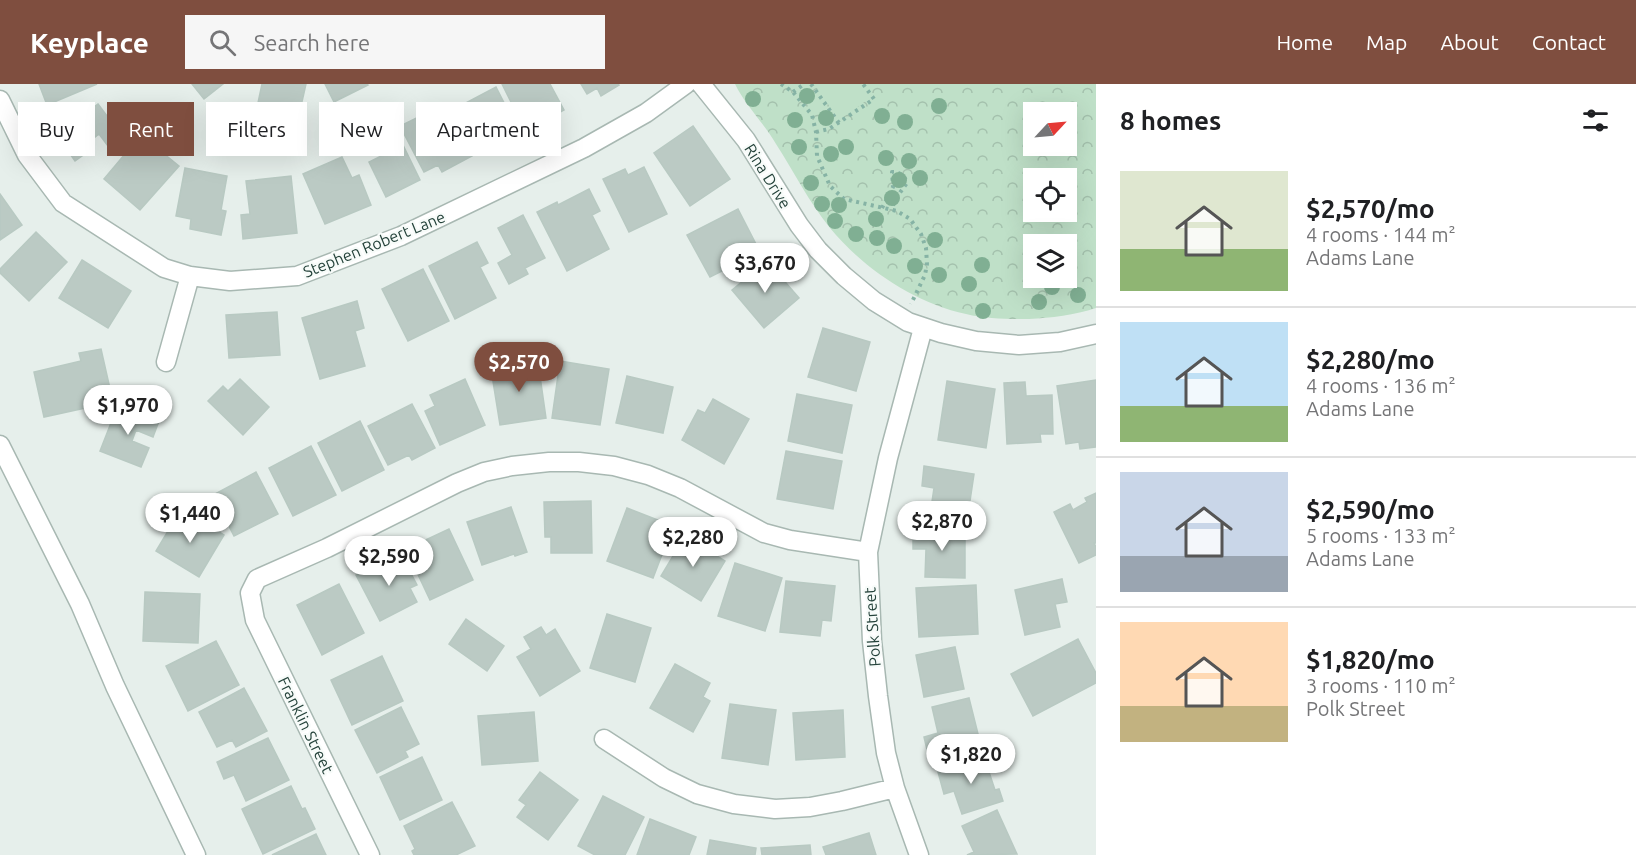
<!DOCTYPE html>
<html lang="en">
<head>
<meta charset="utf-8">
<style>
  :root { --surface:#fff; --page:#f6f6f6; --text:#202124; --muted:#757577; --line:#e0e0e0; --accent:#7f4e3f }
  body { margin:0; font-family:Ubuntu,sans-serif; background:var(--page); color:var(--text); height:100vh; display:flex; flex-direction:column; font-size:22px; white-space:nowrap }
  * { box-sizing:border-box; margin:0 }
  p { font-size:20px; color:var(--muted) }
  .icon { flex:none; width:33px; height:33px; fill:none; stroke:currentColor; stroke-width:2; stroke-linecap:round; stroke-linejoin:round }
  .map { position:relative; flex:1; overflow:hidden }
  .panel { display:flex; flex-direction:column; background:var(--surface); width:540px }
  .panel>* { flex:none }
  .hud { position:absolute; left:18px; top:18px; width:570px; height:54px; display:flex; gap:12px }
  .needle { width:39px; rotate:64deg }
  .tools { position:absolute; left:1023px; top:18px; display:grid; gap:12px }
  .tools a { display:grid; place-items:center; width:54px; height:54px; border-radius:0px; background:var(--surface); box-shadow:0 6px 24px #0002; font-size:30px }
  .price { position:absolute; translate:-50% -51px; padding:0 14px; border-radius:21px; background:#fff; color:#222; font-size:20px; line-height:39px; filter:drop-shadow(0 2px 3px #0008) }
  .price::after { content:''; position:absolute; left:50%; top:36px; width:18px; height:14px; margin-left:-9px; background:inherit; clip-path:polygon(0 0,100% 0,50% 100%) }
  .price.selected { background:var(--accent); color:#fff }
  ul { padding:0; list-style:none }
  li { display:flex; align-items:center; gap:18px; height:150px; padding:0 24px }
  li+li { border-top:2px solid var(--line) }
  li span { display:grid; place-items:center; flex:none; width:168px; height:120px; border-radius:0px; color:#555 }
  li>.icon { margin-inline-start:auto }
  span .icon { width:72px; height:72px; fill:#fffc; stroke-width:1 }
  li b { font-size:26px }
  h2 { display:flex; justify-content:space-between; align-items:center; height:72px; padding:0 24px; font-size:26px }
  .chip { padding:0 21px; border-radius:0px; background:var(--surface); box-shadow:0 6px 24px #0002; font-size:21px; line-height:54px }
  .chip.selected { background:var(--accent); color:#fff }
  header { display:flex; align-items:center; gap:36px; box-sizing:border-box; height:84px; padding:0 30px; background:var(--accent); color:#fff }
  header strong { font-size:28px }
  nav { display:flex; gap:33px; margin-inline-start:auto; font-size:21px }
  .search { width:420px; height:54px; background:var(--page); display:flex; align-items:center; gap:15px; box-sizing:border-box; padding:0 21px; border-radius:0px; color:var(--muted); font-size:22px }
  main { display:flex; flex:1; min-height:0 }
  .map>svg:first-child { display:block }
  .park { fill:url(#park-crowns); fill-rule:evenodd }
  .garden { fill:#bfe0c8 }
  .building { fill:#bbcac4; stroke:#b8c9c2; stroke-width:1.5 }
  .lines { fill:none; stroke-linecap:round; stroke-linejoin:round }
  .minor-casing { stroke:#a8b8b2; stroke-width:21 }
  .path { stroke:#86b3a5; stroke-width:4; stroke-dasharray:3 4.5; stroke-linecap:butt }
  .minor { stroke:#fff; stroke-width:18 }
  .tree { fill:#80af93 }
  .labels { text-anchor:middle; stroke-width:4.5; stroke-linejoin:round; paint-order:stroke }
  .street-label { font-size:16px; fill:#24423a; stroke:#f7fbf9 }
</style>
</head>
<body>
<header>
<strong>Keyplace</strong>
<div class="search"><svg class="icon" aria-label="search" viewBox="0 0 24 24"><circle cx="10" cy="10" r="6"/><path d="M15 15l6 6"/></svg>Search here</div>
<nav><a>Home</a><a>Map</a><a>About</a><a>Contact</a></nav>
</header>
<main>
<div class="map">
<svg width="1096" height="771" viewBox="0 0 1096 771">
  <defs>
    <pattern id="park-crowns" width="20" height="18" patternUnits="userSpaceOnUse" patternTransform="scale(1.5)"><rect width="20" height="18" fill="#bfe0c8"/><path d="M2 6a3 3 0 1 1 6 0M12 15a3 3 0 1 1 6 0" fill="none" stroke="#a4c1ad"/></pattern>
  </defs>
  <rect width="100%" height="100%" fill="#e6efeb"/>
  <path class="park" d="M735 0H1096V224C1075 231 1051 234 1029 235 1008 235 986 235 966 230 914 219 863 184 830 144 809 118 794 88 776 60 764 39 745 21 735 0ZM1034 28H1066V62H1034ZM1034 94H1066V128H1034ZM1034 160H1066V194H1034Z"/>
  <path class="garden" d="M814 0H861L870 14 839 36Z"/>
  <path class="building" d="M39 0H97L47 21Z
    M192 0H223L204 15Z
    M262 0H306L294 53 269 48 271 36 255 33Z
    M325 0H367L368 1 334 18Z
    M502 0H550L564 26 541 39 537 32 522 40Z
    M581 0H618L619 1 601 12 597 4 587 10Z
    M496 3 519 48 481 68 458 23Z
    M98 20 110 36 115 33 130 53 111 66 99 50 89 58 93 64 75 77 56 50Z
    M439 23 456 56 462 53 472 72 442 88 438 81 424 88 400 42Z
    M693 42 730 95 690 122 654 69Z
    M141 51 179 82 140 126 104 95Z
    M403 61 420 96 386 113 369 78Z
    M342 73 352 94 359 91 371 121 325 140 303 90Z
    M644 83 667 130 629 148 603 95 625 85 628 91Z
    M185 84 227 92 221 126 226 127 221 151 190 145 191 135 176 132Z
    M291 92 297 149 243 155 241 131 250 130 246 97Z
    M589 105 600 127 592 131 609 165 567 187 537 128 557 118 558 121Z
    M0 110 22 141 0 156Z
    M738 125 760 168 710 193 687 151Z
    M523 131 545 174 525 184 528 190 509 200 498 179 512 171 498 144Z
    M36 148 67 178 29 217 0 189V185Z
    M477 158 488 179 480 183 496 214 455 235 429 182Z
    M82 176 131 207 108 244 59 214Z
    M767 177 799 214 764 244 732 206Z
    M423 185 449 237 408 257 382 205Z
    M357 217 364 244 355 247 365 282 320 295 302 234Z
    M277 228 280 271 229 274 226 231Z
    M823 244 870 258 856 307 808 293Z
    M101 265 113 318 44 333 34 288 81 277 79 269Z
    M560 277 609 285 600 341 552 334Z
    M538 278 546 334 500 341 491 285Z
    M627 292 673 303 663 349 616 339Z
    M240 295 269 323 243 351 208 317 223 302 228 307Z
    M465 295 485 341 440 361 425 327 435 322 430 311Z
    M1096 296V363L1080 365 1079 358 1066 360 1057 302Z
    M947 297 995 305 986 364 938 356Z
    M1025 298 1026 312 1052 311 1053 350H1040L1041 358 1007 360 1004 299Z
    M797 310 852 321 842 369 788 357Z
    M713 315 749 335 724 380 682 356 698 326 705 329Z
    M412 320 435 364 412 376 409 371 388 381 368 342Z
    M118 321 159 337 153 353 136 346 132 357 149 364 141 383 100 367Z
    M360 337 384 386 342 407 318 359Z
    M311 362 336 411 293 432 269 384Z
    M786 367 842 377 833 425 777 415Z
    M924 382 974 390 967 437 930 431 934 404 922 402Z
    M256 388 278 430 234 452 213 411Z
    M1096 409V459H1094L1096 463V471L1079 479 1054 428 1070 420 1073 426 1087 418 1085 414Z
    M591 417 592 469H551V453H545L544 418Z
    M511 423 527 468 515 472 514 470 482 481 467 438Z
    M627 424 673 442 653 494 607 477Z
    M177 432 191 440 195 433 224 451 199 493 156 467Z
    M449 445 473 496 430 516 406 465Z
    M913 445H965V494L925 493 926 465H913Z
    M685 452 725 477 701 517 661 492Z
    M400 469 417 501 410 504 417 518 380 537 356 491Z
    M735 479 782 494 765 547 718 532Z
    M1062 495 1067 518 1055 520 1060 543 1025 551 1015 506Z
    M786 497 835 502 831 537 822 536 820 552 780 548Z
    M339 500 364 549 322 571 297 521Z
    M976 501 978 550 919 553 916 504Z
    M145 508 200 510 198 559 143 557Z
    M607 530 651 544 635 598 590 584Z
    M466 535 504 562 487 587 449 560Z
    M541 543 546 551 555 545 580 587 540 612 517 573 531 565 524 553Z
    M1078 555 1096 589V599L1033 632 1011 590Z
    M216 557 239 601 188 627 166 582Z
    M955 563 964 605 924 613 916 571Z
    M382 572 403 617 352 641 331 596Z
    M675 580 710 599 703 613 710 617 693 648 650 624Z
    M244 604 267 647 236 663 232 656 217 663 199 628Z
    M969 614 981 662 929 674 924 653 938 649 932 623Z
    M730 620 776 626 768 681 722 674Z
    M401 623 419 660 405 667 408 673 377 689 355 646Z
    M843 626 845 673 796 676 793 629Z
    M534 628 538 677 482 681 478 632Z
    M268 654 289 696 246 717 234 691 224 695 217 678Z
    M422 673 442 716 400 736 380 693Z
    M984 673 995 706 999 705 1003 717 962 730 954 707 944 710 938 688Z
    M540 688 578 716 548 756 517 733 526 721 519 716Z
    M291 702 302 725 305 724 315 745 263 770 242 725Z
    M603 712 644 733 625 771H595L578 762Z
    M452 718 475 762 456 771H414L412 767 415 765 404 742Z
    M997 726 1017 770 967 771 974 768 962 742Z
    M650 735 696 753 689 771H637Z
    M869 749 876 771H826L823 763Z
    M316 750 326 771H272Z
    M710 756 756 764 755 771H707Z
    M810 761 811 771H762L761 764Z"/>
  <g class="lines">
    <defs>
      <path id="minor" d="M701 0 746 56 799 141 818 166 844 192 874 217 908 238 941 249 976 257 1019 261 1060 258 1096 250
        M0 16 27 71 63 119 164 184 190 192 230 197 297 192 401 152 584 64 646 29 686 0
        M166 278 190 192
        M0 361 80 520 115 602 196 771
        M604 655 664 694 697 710 734 720 775 725 810 723 842 717 895 704
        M370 771 255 536 250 509 257 495 327 464 457 399 484 388 512 382 549 378H579L614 382 648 391 680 404 764 449 790 456 868 468
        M919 771 895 704 886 669 878 612 872 557 868 468 888 374 923 244"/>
    </defs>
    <use href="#minor" class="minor-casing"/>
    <path class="path" d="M781 0 793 8 812 31 816 48 817 72 830 102 844 115 897 127 910 135 921 150 926 164 927 180 925 191 911 220
      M811 0 839 39
      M793 8 803 1V0
      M816 48 829 45 874 15 863 0
      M882 124 893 103 892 88C900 88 904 91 907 99L896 114 891 126"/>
    <use href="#minor" class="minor"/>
  </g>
  <g class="tree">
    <circle cx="807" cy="12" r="8"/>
    <circle cx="753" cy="15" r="8"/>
    <circle cx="939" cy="22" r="8"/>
    <circle cx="882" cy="32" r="8"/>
    <circle cx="826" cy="34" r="8"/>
    <circle cx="795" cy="36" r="8"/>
    <circle cx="905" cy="38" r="8"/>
    <circle cx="799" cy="63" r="8"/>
    <circle cx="846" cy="63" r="8"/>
    <circle cx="831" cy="70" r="8"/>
    <circle cx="886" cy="74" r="8"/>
    <circle cx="909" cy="77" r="8"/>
    <circle cx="920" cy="94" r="8"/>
    <circle cx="899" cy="96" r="8"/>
    <circle cx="811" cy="99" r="8"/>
    <circle cx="892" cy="114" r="8"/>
    <circle cx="822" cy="120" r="8"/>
    <circle cx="839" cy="121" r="8"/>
    <circle cx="876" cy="135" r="8"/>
    <circle cx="835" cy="137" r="8"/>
    <circle cx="856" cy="150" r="8"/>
    <circle cx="877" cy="154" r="8"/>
    <circle cx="935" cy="156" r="8"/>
    <circle cx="894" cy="162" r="8"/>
    <circle cx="982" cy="181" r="8"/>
    <circle cx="915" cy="182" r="8"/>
    <circle cx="939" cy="191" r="8"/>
    <circle cx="969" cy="200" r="8"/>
    <circle cx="1052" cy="203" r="8"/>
    <circle cx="1078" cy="211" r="8"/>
    <circle cx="1039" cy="218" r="8"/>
    <circle cx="983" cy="227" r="8"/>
  </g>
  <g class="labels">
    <g class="street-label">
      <text transform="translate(768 92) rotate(58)" y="6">Rina Drive</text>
      <text transform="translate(374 160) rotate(-22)" y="6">Stephen Robert Lane</text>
      <text transform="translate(872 543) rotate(-94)" y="6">Polk Street</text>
      <text transform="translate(306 641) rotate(64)" y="6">Franklin Street</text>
    </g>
  </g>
</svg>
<div class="tools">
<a><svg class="needle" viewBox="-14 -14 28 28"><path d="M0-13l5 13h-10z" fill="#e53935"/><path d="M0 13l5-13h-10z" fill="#757577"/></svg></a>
<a><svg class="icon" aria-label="locate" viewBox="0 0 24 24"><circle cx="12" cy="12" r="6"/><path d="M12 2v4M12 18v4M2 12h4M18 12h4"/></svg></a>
<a><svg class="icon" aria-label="layers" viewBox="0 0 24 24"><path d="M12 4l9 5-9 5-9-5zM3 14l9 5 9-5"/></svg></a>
</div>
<b class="price" style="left:765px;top:210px">$3,670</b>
<b class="price selected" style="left:519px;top:309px">$2,570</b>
<b class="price" style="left:128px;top:352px">$1,970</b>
<b class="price" style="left:190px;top:460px">$1,440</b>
<b class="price" style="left:942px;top:468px">$2,870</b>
<b class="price" style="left:693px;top:484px">$2,280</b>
<b class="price" style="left:389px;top:503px">$2,590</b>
<b class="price" style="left:971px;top:701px">$1,820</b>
<div class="hud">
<a class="chip">Buy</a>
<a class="chip selected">Rent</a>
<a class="chip">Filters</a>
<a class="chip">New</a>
<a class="chip">Apartment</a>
</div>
</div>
<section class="panel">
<h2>8 homes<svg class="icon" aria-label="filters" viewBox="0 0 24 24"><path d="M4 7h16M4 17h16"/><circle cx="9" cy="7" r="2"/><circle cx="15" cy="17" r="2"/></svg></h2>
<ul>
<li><span style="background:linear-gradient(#dfe7d0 65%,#8fb573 0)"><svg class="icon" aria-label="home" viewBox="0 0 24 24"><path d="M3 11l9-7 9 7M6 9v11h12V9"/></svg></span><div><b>$2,570/mo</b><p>4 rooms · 144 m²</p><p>Adams Lane</p></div></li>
<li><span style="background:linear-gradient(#bfe0f5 70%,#8fb573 0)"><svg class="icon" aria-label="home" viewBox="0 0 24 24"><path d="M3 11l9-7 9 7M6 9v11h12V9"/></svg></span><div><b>$2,280/mo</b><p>4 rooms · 136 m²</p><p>Adams Lane</p></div></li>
<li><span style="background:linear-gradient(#c9d6e8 70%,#9aa5b1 0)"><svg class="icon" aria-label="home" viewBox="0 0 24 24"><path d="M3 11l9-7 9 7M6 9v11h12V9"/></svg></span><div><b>$2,590/mo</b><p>5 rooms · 133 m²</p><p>Adams Lane</p></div></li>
<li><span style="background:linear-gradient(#ffd9b3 70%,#c2b280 0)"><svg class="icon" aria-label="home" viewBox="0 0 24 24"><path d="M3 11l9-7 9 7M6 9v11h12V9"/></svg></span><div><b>$1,820/mo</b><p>3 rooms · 110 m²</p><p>Polk Street</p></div></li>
</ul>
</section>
</main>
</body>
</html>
